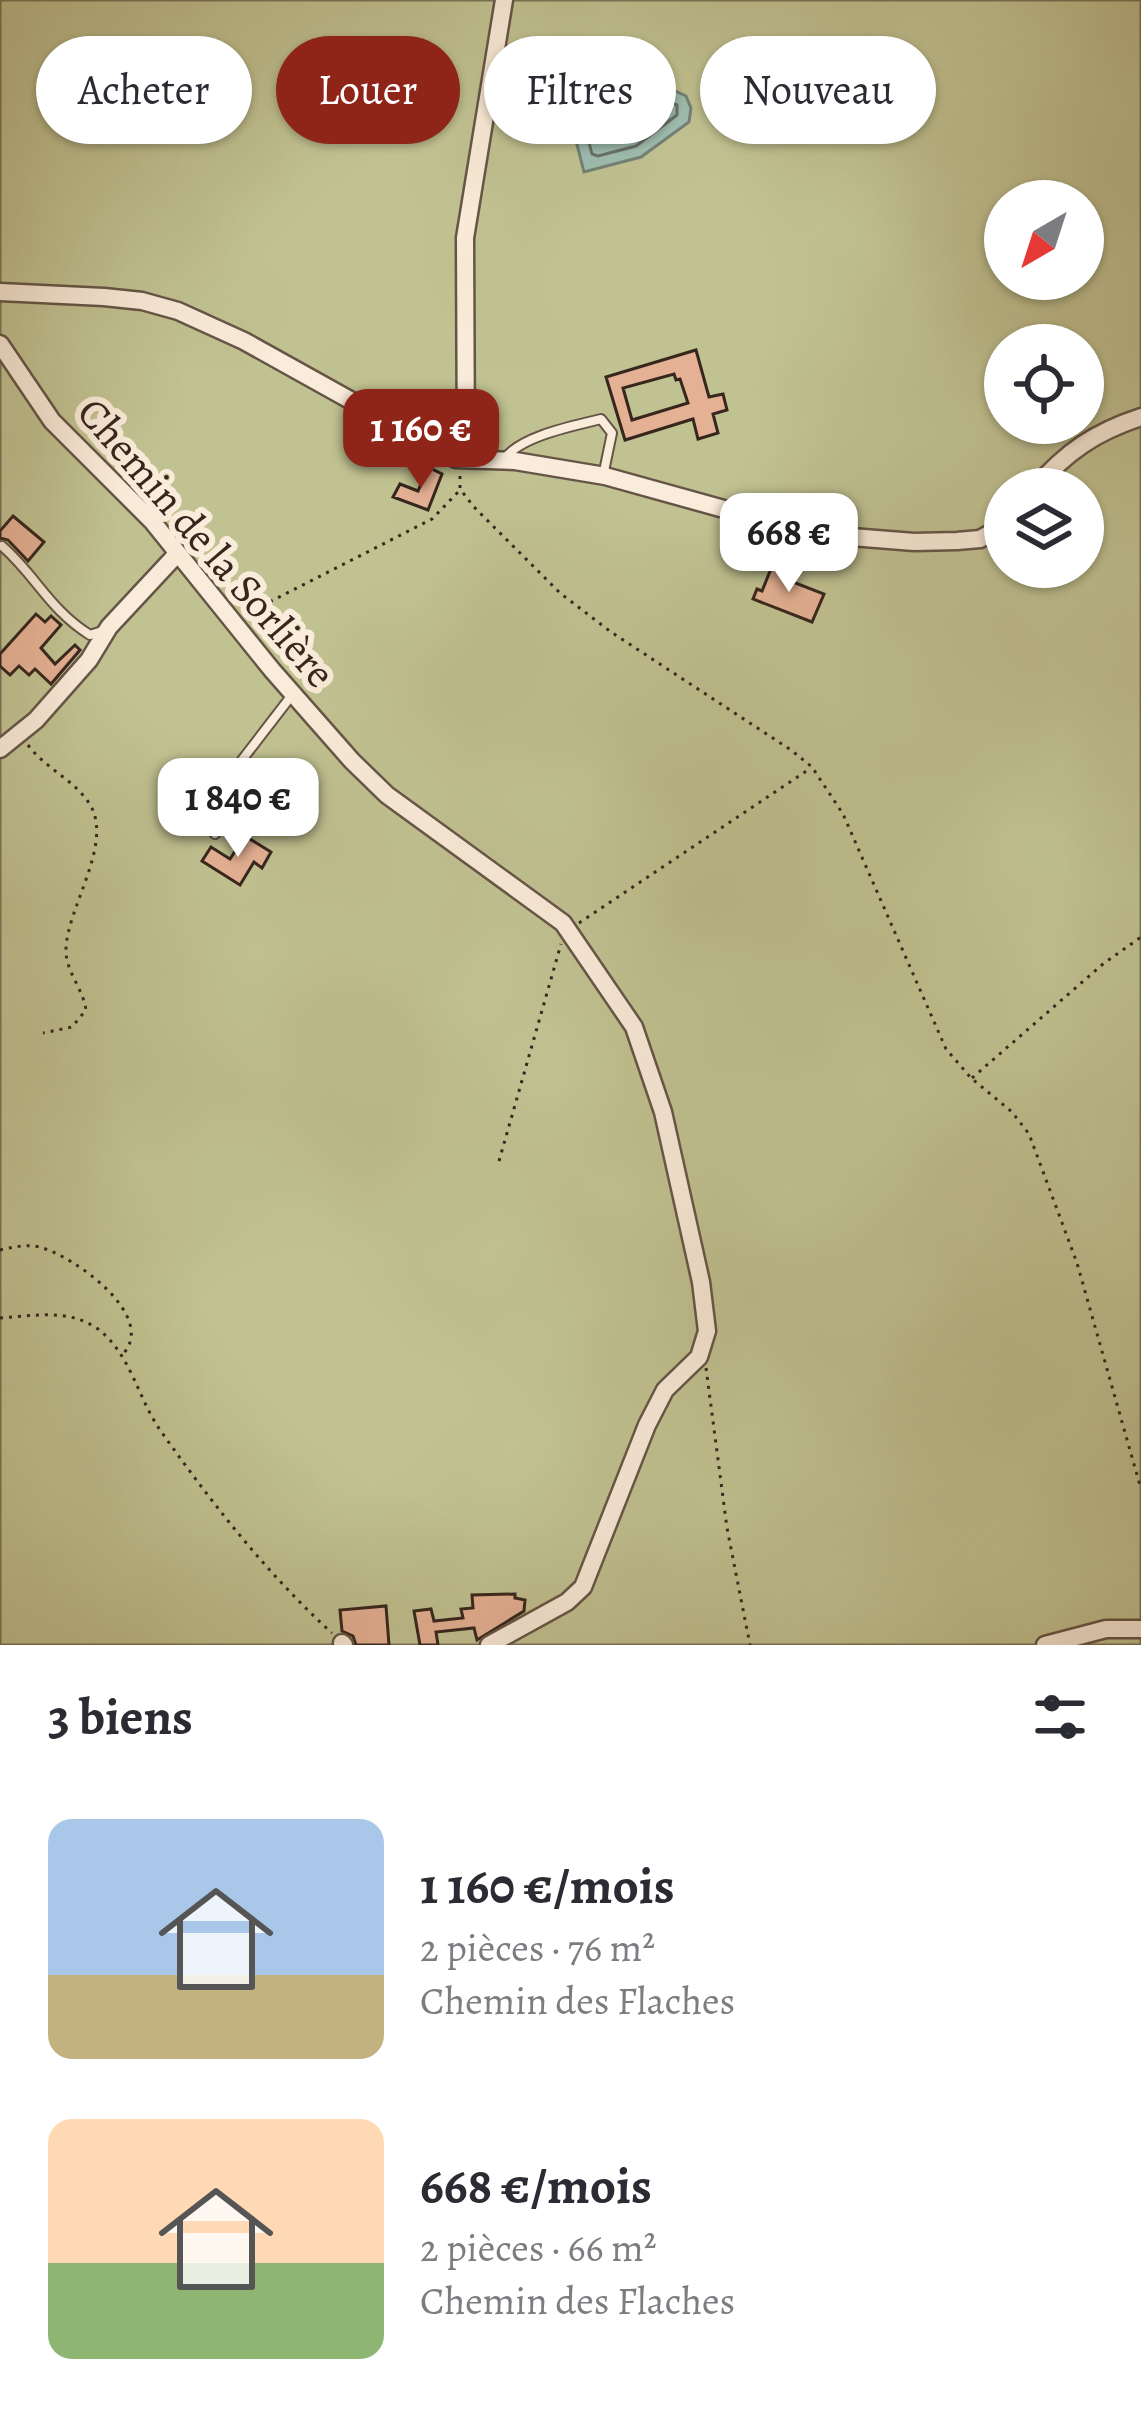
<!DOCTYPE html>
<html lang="fr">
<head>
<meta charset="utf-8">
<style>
  :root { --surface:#fff; --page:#f2f2f3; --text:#2b2b33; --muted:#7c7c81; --accent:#8f2418 }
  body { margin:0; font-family:Alegreya,serif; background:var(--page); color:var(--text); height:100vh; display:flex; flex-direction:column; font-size:45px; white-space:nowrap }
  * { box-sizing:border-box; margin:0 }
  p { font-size:39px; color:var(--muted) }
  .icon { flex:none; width:66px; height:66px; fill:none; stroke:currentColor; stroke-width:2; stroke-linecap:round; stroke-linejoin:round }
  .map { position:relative; height:1645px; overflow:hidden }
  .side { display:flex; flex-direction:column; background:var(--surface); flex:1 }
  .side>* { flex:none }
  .hud { position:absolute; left:36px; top:36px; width:1071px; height:108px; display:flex; gap:24px }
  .needle { width:78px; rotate:219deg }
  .fabs { position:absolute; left:984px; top:180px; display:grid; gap:24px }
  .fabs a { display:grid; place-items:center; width:120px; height:120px; border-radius:50%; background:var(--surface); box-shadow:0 3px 9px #0004; font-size:60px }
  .price { position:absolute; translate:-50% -102px; padding:0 27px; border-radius:24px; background:#fff; color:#222; font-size:39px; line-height:78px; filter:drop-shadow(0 3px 6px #0008) }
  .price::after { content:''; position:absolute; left:50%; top:72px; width:36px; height:27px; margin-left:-18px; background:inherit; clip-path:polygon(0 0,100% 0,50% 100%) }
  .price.current { background:var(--accent); color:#fff }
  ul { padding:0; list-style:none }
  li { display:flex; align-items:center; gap:36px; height:300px; padding:0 48px }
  li span { display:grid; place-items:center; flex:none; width:336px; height:240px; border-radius:24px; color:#555 }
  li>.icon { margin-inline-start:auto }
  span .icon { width:144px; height:144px; fill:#fffc; stroke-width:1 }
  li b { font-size:51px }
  h2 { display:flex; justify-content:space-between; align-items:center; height:144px; padding:0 48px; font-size:51px }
  .chip { padding:0 42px; border-radius:54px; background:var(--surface); box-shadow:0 3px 9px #0004; font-size:42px; line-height:108px }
  .chip.current { background:var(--accent); color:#fff }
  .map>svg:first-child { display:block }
  .green { fill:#c1c292; stroke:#7c7458; stroke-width:3; fill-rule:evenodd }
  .water { fill:#9ebeb1; stroke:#748176; stroke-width:3 }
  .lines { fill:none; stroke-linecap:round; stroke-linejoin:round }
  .shore { stroke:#6a7267; stroke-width:3 }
  .building { fill:#e5b195; stroke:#36261d; stroke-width:3; fill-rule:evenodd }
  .service-casing { stroke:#665547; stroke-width:12 }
  .minor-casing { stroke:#665547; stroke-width:21 }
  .path { stroke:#36261d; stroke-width:3; stroke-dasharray:3 6; stroke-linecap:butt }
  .service { stroke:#faecda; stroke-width:8 }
  .minor { stroke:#faecda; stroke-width:16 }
  .labels { text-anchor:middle; stroke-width:12; stroke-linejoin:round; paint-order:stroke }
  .street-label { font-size:42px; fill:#36261d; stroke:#faecda }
</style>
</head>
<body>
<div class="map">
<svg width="1141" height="1645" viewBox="0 0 1141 1645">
  <rect width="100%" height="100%" fill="#f7e2c6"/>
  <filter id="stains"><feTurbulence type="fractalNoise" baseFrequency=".00167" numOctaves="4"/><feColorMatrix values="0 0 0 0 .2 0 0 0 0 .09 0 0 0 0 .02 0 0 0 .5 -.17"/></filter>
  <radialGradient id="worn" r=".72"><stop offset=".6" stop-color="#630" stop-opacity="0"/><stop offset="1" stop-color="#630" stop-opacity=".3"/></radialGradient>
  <path class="green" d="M0 0H1141V1645H0ZM1005 201H1083V279H1005ZM1005 345H1083V423H1005ZM1005 489H1083V567H1005Z"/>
  <path class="water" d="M671 89 686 96 691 108 689 122 641 157 584 172 570 117 572 107 581 102 642 90Z"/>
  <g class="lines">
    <path class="shore" d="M667 101 677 105V115L636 146 598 156 592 154 583 119 586 113Z"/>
  </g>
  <path class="building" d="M696 350 709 397 723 394 727 410 713 414 718 433 698 439 693 419 625 440 606 377ZM674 374 676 380 680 379 688 403 632 420 623 388Z
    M428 467 442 474 428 510 393 497 400 484 418 491Z
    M13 516 44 542 28 561 8 540 0 538V531Z
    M773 564 789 570 785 579 824 594 812 622 753 599 757 589 762 591Z
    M36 614 45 622 51 616 61 625 41 648 55 664 75 645 80 650 51 684 35 669 29 675 19 666 10 675 0 666V654Z
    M245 836 271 852 262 868 254 862 240 885 202 861 211 847 230 859Z
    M515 1594V1598L525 1600 524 1611 477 1640 474 1628 436 1632 438 1645H420L414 1611 431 1609 434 1621 463 1618 461 1609 473 1608 472 1595Z
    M386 1606 389 1645H356L353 1636 342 1631 340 1610Z"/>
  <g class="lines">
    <defs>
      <path id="service" d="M504 459C521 436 573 426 601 419L612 433 603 476
        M2 546C37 577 49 609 90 635L102 631
        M215 834 206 824 212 799 292 695"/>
      <path id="minor" d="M0 292 104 297 142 301 178 311 244 341 456 459 515 461 605 476 814 534 914 542 957 541 980 539 1005 525
        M0 344 52 421 152 521 272 670 352 761 387 795 563 923 634 1027 663 1112 701 1282 707 1331 699 1357 665 1390 647 1425 583 1587 567 1602 489 1645
        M466 459 465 238 504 0
        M1034 489C1066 452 1095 432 1141 417
        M0 749 36 720 89 660 109 627 176 555
        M342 1643 344 1645
        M1045 1645 1106 1629H1141"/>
    </defs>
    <use href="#service" class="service-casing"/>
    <use href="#minor" class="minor-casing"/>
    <path class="path" d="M460 476V489L474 507 560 593 611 632 791 750 812 767 843 814 946 1049 971 1078 1012 1112 1029 1134 1077 1263 1141 1489
      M246 614 432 519 459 491
      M28 745C45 768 74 780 89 803 115 842 67 907 66 949 65 971 83 988 86 1010L72 1027 43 1033
      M579 923 811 768
      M972 1078 1103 964 1141 937
      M499 1161 561 944
      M0 1250C13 1247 26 1244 39 1247 73 1255 158 1316 123 1354
      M0 1318C34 1316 68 1308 98 1329 130 1353 138 1398 160 1430 211 1502 267 1574 332 1633
      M706 1368 727 1528 750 1645"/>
    <use href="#service" class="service"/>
    <use href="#minor" class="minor"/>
  </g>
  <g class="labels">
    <g class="street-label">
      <text transform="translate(207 542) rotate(49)" y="15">Chemin de la Sorlière</text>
    </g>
  </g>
  <rect width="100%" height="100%" filter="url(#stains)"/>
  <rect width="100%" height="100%" fill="url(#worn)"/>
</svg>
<div class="fabs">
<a><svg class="needle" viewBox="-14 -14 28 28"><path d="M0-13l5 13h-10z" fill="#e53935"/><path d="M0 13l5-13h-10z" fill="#7c7c81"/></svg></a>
<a><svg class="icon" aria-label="locate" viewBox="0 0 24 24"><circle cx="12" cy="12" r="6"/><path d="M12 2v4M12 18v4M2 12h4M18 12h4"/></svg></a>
<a><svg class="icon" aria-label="layers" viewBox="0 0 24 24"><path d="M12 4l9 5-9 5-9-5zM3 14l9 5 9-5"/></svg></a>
</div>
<b class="price current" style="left:421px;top:491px">1 160 €</b>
<b class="price" style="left:789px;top:595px">668 €</b>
<b class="price" style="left:238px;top:860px">1 840 €</b>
<div class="hud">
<a class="chip">Acheter</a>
<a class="chip current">Louer</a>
<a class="chip">Filtres</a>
<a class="chip">Nouveau</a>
</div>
</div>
<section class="side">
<h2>3 biens<svg class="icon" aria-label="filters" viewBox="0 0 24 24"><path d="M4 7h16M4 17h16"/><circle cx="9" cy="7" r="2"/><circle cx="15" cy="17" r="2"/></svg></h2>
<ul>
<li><span style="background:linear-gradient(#a9c7e8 65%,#c2b280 0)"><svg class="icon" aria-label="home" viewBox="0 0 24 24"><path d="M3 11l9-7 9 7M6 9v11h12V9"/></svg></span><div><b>1 160 €/mois</b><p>2 pièces · 76 m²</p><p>Chemin des Flaches</p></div></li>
<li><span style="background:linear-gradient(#ffd9b3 60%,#8fb573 0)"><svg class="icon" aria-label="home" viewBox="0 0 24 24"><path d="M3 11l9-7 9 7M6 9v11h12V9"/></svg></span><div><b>668 €/mois</b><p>2 pièces · 66 m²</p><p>Chemin des Flaches</p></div></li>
</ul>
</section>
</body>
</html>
